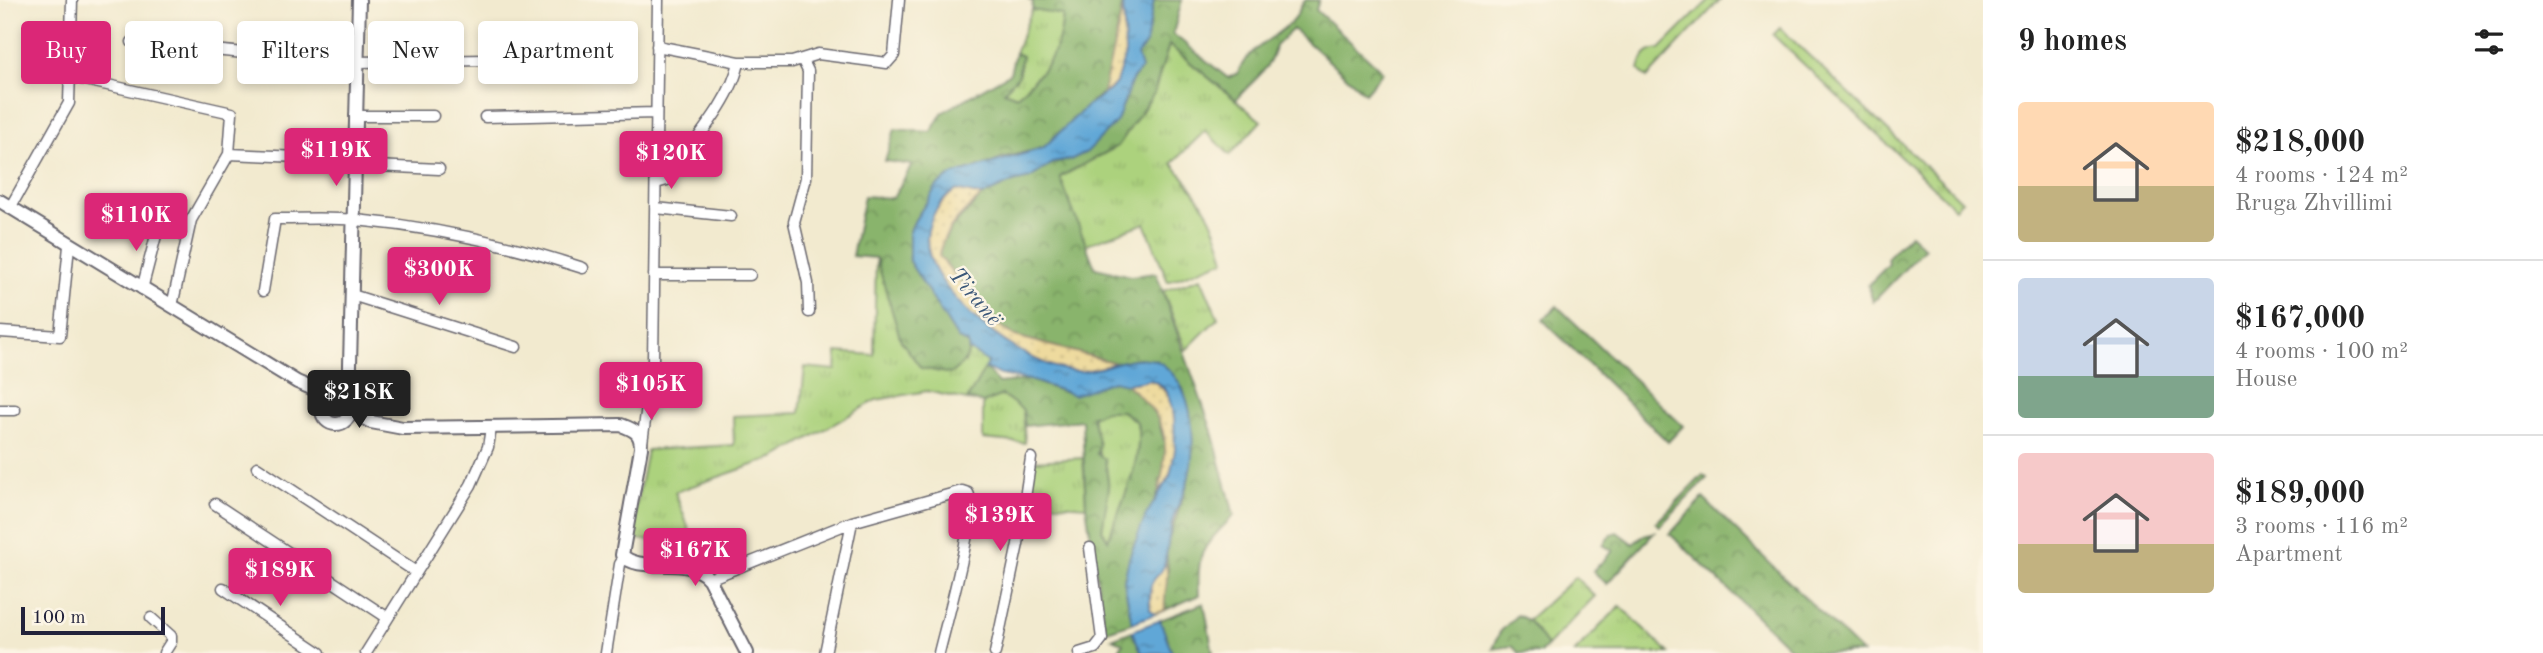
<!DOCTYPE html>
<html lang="en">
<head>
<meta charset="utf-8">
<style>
  :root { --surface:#fff; --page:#f6f6f6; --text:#222; --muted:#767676; --line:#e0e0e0; --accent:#db2777 }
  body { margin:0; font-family:"Old Standard TT",serif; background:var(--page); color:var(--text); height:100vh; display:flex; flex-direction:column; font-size:26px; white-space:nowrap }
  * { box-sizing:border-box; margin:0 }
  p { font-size:23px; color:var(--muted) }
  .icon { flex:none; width:38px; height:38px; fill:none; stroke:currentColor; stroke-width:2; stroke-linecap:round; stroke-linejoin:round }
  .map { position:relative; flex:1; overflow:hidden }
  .panel { display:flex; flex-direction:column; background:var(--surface); width:560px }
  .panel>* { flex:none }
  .hud { position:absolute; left:21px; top:21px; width:665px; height:63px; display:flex; gap:14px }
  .scale { position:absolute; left:21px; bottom:18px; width:144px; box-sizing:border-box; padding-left:7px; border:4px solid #22223b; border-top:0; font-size:19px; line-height:24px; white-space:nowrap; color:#22223b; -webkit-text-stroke:5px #fcf5e5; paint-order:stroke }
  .price { position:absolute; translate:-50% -60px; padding:0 16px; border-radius:7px; background:var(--accent); color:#fff; font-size:23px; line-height:46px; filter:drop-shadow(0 2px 4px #0008) }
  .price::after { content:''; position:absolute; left:50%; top:42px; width:21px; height:16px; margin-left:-10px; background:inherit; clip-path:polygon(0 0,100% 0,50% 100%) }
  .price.on { background:#222; color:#fff }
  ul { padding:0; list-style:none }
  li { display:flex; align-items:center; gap:21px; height:175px; padding:0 35px }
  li+li { border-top:2px solid var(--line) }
  li span { display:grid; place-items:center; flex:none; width:196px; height:140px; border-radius:7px; color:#555 }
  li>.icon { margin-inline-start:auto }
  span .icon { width:84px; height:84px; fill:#fffc; stroke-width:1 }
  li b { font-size:30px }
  h2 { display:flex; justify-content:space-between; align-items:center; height:84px; padding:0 35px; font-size:30px }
  .chip { padding:0 24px; border-radius:7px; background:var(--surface); box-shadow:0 4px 10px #0003; font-size:24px; line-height:63px }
  .chip.on { background:var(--accent); color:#fff }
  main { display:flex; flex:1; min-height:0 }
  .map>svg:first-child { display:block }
  .grass { fill:url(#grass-tufts); stroke:#677a5c; stroke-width:2 }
  .forest { fill:url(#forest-crowns); stroke:#566b54; stroke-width:2; fill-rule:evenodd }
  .sand { fill:url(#sand-dots); stroke:#887e6c; stroke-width:2 }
  .water { fill:url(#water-ripples); stroke:#426489; stroke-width:2 }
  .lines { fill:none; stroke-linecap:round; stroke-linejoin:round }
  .minor-casing { stroke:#6b686f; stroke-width:13 }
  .tertiary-casing { stroke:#6b686f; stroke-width:16 }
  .minor { stroke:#fff; stroke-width:10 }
  .tertiary { stroke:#fff; stroke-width:12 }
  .labels { text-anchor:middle; stroke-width:5; stroke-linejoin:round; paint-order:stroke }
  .water-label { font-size:23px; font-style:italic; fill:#3b5779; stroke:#fcf5e5 }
</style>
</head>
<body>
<main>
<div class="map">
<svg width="1983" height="653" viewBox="0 0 1983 653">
  <defs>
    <pattern id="grass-tufts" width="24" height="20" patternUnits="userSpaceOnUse" patternTransform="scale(1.75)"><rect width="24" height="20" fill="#acd27d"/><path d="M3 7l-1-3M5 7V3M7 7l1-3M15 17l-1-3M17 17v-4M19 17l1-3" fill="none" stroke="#94b46d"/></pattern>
    <pattern id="forest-crowns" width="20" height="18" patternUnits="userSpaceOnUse" patternTransform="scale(1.75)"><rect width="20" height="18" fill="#89b46c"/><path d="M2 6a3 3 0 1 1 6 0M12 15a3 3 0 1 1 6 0" fill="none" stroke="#70925a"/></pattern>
    <pattern id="sand-dots" width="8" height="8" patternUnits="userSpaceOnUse" patternTransform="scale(1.75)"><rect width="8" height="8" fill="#eeda9e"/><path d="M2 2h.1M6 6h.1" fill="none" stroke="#ccbb89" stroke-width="1.8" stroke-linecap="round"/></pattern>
    <pattern id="water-ripples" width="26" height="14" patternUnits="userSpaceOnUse" patternTransform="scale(1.75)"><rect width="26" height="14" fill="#61a7d7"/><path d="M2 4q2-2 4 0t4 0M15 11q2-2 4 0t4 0" fill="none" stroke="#5088b0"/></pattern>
  </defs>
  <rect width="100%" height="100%" fill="#fcf5e5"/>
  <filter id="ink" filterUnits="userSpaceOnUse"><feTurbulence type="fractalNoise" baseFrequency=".0143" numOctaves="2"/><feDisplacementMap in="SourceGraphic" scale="14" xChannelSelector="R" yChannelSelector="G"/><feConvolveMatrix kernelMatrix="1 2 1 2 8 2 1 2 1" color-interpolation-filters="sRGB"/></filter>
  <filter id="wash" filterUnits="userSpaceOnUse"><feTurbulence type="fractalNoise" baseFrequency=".00686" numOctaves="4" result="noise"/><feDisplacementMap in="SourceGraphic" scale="28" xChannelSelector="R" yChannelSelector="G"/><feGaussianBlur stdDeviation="1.57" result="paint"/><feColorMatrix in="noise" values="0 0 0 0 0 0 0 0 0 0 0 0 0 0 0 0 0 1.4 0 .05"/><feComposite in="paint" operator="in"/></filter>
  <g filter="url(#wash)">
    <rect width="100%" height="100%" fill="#f2eacf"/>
    <path class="grass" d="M1709 0H1720L1647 78 1639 70C1642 57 1645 50 1660 49Z
      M1032 10 1063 14C1060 55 1045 70 1017 96L1003 91 1018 76 1022 56 1015 53Z
      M1780 28 1962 201 1955 208 1773 35Z
      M1169 45 1261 121 1230 155 1205 131 1172 163C1200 197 1214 216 1225 260L1168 282 1145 223 1085 245 1060 177 1118 146 1154 93Z
      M876 258 889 297 965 363 969 350 989 362 967 400 927 391 876 400 776 457 675 492 696 548 630 538 647 450 734 445 733 416 800 413 805 367 836 370 837 352 874 355Z
      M1201 278 1218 318 1186 350 1163 291Z
      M1002 394 1023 410 1025 443 983 439V403Z
      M1104 411H1122L1137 422C1144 463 1121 502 1108 541L1102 530C1109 494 1099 452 1092 417Z
      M1083 458 1086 506 1029 502 1034 461Z
      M1575 577 1595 596 1547 646 1528 620Z
      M1620 606 1669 653H1574Z"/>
    <path class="forest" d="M1028 0H1123L1109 77 1103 92 1043 148 1001 158 988 166H979L937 186 915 220 909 233V261L958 339 968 343C971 359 961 365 950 374L921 368 901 341 876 258 852 256 864 196 893 198 912 165 885 161 895 129 931 132 942 113 1010 73 1015 53 1022 56 1018 76 1004 91 1017 96C1045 70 1060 55 1063 15L1032 10 1033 1Z
      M1154 0H1182L1173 34 1228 78 1238 73C1247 48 1277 38 1294 19 1300 13 1299 5 1306 0H1319L1316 10 1383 72 1365 93 1293 29 1275 46C1271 71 1251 81 1236 100L1169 45 1154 93 1118 146 1060 177 1095 268 1131 276 1156 273 1212 431 1234 515C1204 547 1196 549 1199 595L1165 610 1163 595 1168 569 1166 548 1188 482 1192 447 1183 389 1167 368 1156 360 1138 358 1116 363 1015 336 994 321 939 256 941 245 952 227 982 196 1013 182 1030 178 1053 163 1070 160 1087 152 1123 105 1132 80 1141 69 1137 55 1148 31Z
      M1910 234 1925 248 1873 302 1868 285 1889 264 1887 258Z
      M1557 306 1683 426 1668 442 1543 320Z
      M985 368 998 383 1030 380 1063 392 1113 381 1126 384 1150 405 1158 419 1167 452 1159 491 1133 547 1124 581 1132 623 1107 631 1104 625 1086 506 1082 420 1025 426 1023 410 1002 395 983 403 967 400ZM1104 411H1122L1137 422C1144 463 1121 501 1108 540L1102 530 1109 488 1105 459 1097 454 1099 445 1092 417Z
      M1703 475 1707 478 1660 526 1656 523Z
      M1703 498 1862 653H1795L1670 534Z
      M1617 532 1633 544 1644 535 1655 532 1607 584 1593 571 1613 551 1603 545 1611 534Z
      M1204 603 1213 653H1172L1160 620Z
      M1517 615 1528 620 1547 646 1540 653H1519L1512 646 1493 649 1500 632Z
      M1132 631 1142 653H1117L1123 643 1112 639Z"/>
    <path class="sand" d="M1123 6C1124 30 1134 82 1103 92Z
      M956 190 982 196C964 211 942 231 939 256L993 321 1015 336 1116 363C1103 366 1086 373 1073 371 1015 364 885 267 941 204 947 199 949 193 956 190Z
      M1151 380C1184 395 1184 468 1159 491 1170 437 1169 421 1126 384Z
      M1165 562C1171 575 1163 595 1165 610L1155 614 1150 610 1151 583Z"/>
    <path class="water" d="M1123 0H1154L1146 44 1137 55 1141 69 1132 80 1117 121 1087 152 1070 160 1053 163 1030 178 1013 182 982 196 957 190C939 199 929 218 927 237 923 290 1025 369 1075 371 1102 373 1127 353 1154 360 1165 363 1178 379 1183 390 1195 416 1195 457 1187 484 1183 496 1177 507 1173 519 1168 534 1168 551 1164 566 1161 574 1155 576 1152 583 1148 590 1150 602 1150 609L1155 614 1132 623 1124 581 1129 558 1146 515 1170 476 1175 450 1174 416 1167 392 1160 384 1151 380 1126 384 1113 381 1074 395 1030 380 1001 375 985 368 988 362 969 350 968 343 958 339 909 261V233L915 220 937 186 952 175 1043 148 1088 105 1110 90 1116 83 1125 54Z
      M1160 620 1172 653H1142L1132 631Z"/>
  </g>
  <g filter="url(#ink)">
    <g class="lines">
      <defs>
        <path id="minor" d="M132 42 265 55 357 54
          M657 46 739 62H792L818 54 887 63 894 55 899 0
          M802 59 808 71 806 178 794 222 808 283 809 312
          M357 62 486 60
          M72 77 232 113 229 154 191 220 172 306
          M355 116H433
          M485 117 656 113
          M229 154 299 157
          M354 165 439 169
          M656 183 667 180C689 147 732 101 739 62
          M10 208 69 103 72 0
          M656 208 731 216
          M654 275H750
          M142 289 159 224
          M263 291 275 219C302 219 330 217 356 220 433 227 510 244 583 268
          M352 295 516 347
          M0 332 60 336 69 246
          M0 410H15
          M642 443 653 361 658 0
          M257 467 416 572
          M215 504 388 618
          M709 579 852 522 962 491 968 493C979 509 945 627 939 653
          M223 588 320 653
          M151 618 171 636V642L164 653
          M366 653 471 485 488 447 491 428
          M606 653 620 564 624 558
          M825 653 852 522
          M995 653 1018 544 1031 458
          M1079 653 1095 648 1102 639 1090 548"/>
        <path id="tertiary" d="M0 201 297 382 332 397
          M322 410a14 14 0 1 1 28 0a14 14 0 1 1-28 0Z
          M349 405 359 0
          M350 410 371 422 403 428 621 425C635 430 641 433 641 448L622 555C640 575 687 553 709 579L747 653"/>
      </defs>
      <use href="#minor" class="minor-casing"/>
      <use href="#tertiary" class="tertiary-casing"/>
      <use href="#minor" class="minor"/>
      <use href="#tertiary" class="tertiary"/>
    </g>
  </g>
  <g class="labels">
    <g class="water-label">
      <text transform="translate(976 296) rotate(50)" y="8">Tiranë</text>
    </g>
  </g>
</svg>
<div class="scale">100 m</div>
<b class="price" style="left:336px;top:188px">$119K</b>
<b class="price" style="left:671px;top:191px">$120K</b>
<b class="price" style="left:136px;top:253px">$110K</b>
<b class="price" style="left:439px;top:307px">$300K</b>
<b class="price" style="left:651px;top:422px">$105K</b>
<b class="price on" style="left:359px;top:430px">$218K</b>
<b class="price" style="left:1000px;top:553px">$139K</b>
<b class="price" style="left:695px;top:588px">$167K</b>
<b class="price" style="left:280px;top:608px">$189K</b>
<div class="hud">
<a class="chip on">Buy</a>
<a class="chip">Rent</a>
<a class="chip">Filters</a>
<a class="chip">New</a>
<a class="chip">Apartment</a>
</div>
</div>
<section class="panel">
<h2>9 homes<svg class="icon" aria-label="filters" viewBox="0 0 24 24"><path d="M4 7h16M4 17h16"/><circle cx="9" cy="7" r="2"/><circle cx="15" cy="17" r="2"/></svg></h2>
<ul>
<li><span style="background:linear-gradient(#ffd9b3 60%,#c2b280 0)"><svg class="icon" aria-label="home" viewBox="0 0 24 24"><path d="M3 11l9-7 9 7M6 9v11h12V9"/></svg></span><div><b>$218,000</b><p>4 rooms · 124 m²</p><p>Rruga Zhvillimi</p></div></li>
<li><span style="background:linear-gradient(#c9d6e8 70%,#7fa58c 0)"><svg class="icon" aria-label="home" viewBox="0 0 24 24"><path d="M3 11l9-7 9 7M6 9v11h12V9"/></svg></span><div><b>$167,000</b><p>4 rooms · 100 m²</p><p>House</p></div></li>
<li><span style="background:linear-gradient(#f6c9c9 65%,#c2b280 0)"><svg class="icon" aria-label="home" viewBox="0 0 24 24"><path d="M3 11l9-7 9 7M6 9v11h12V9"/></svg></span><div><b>$189,000</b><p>3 rooms · 116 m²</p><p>Apartment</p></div></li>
</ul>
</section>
</main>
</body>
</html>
